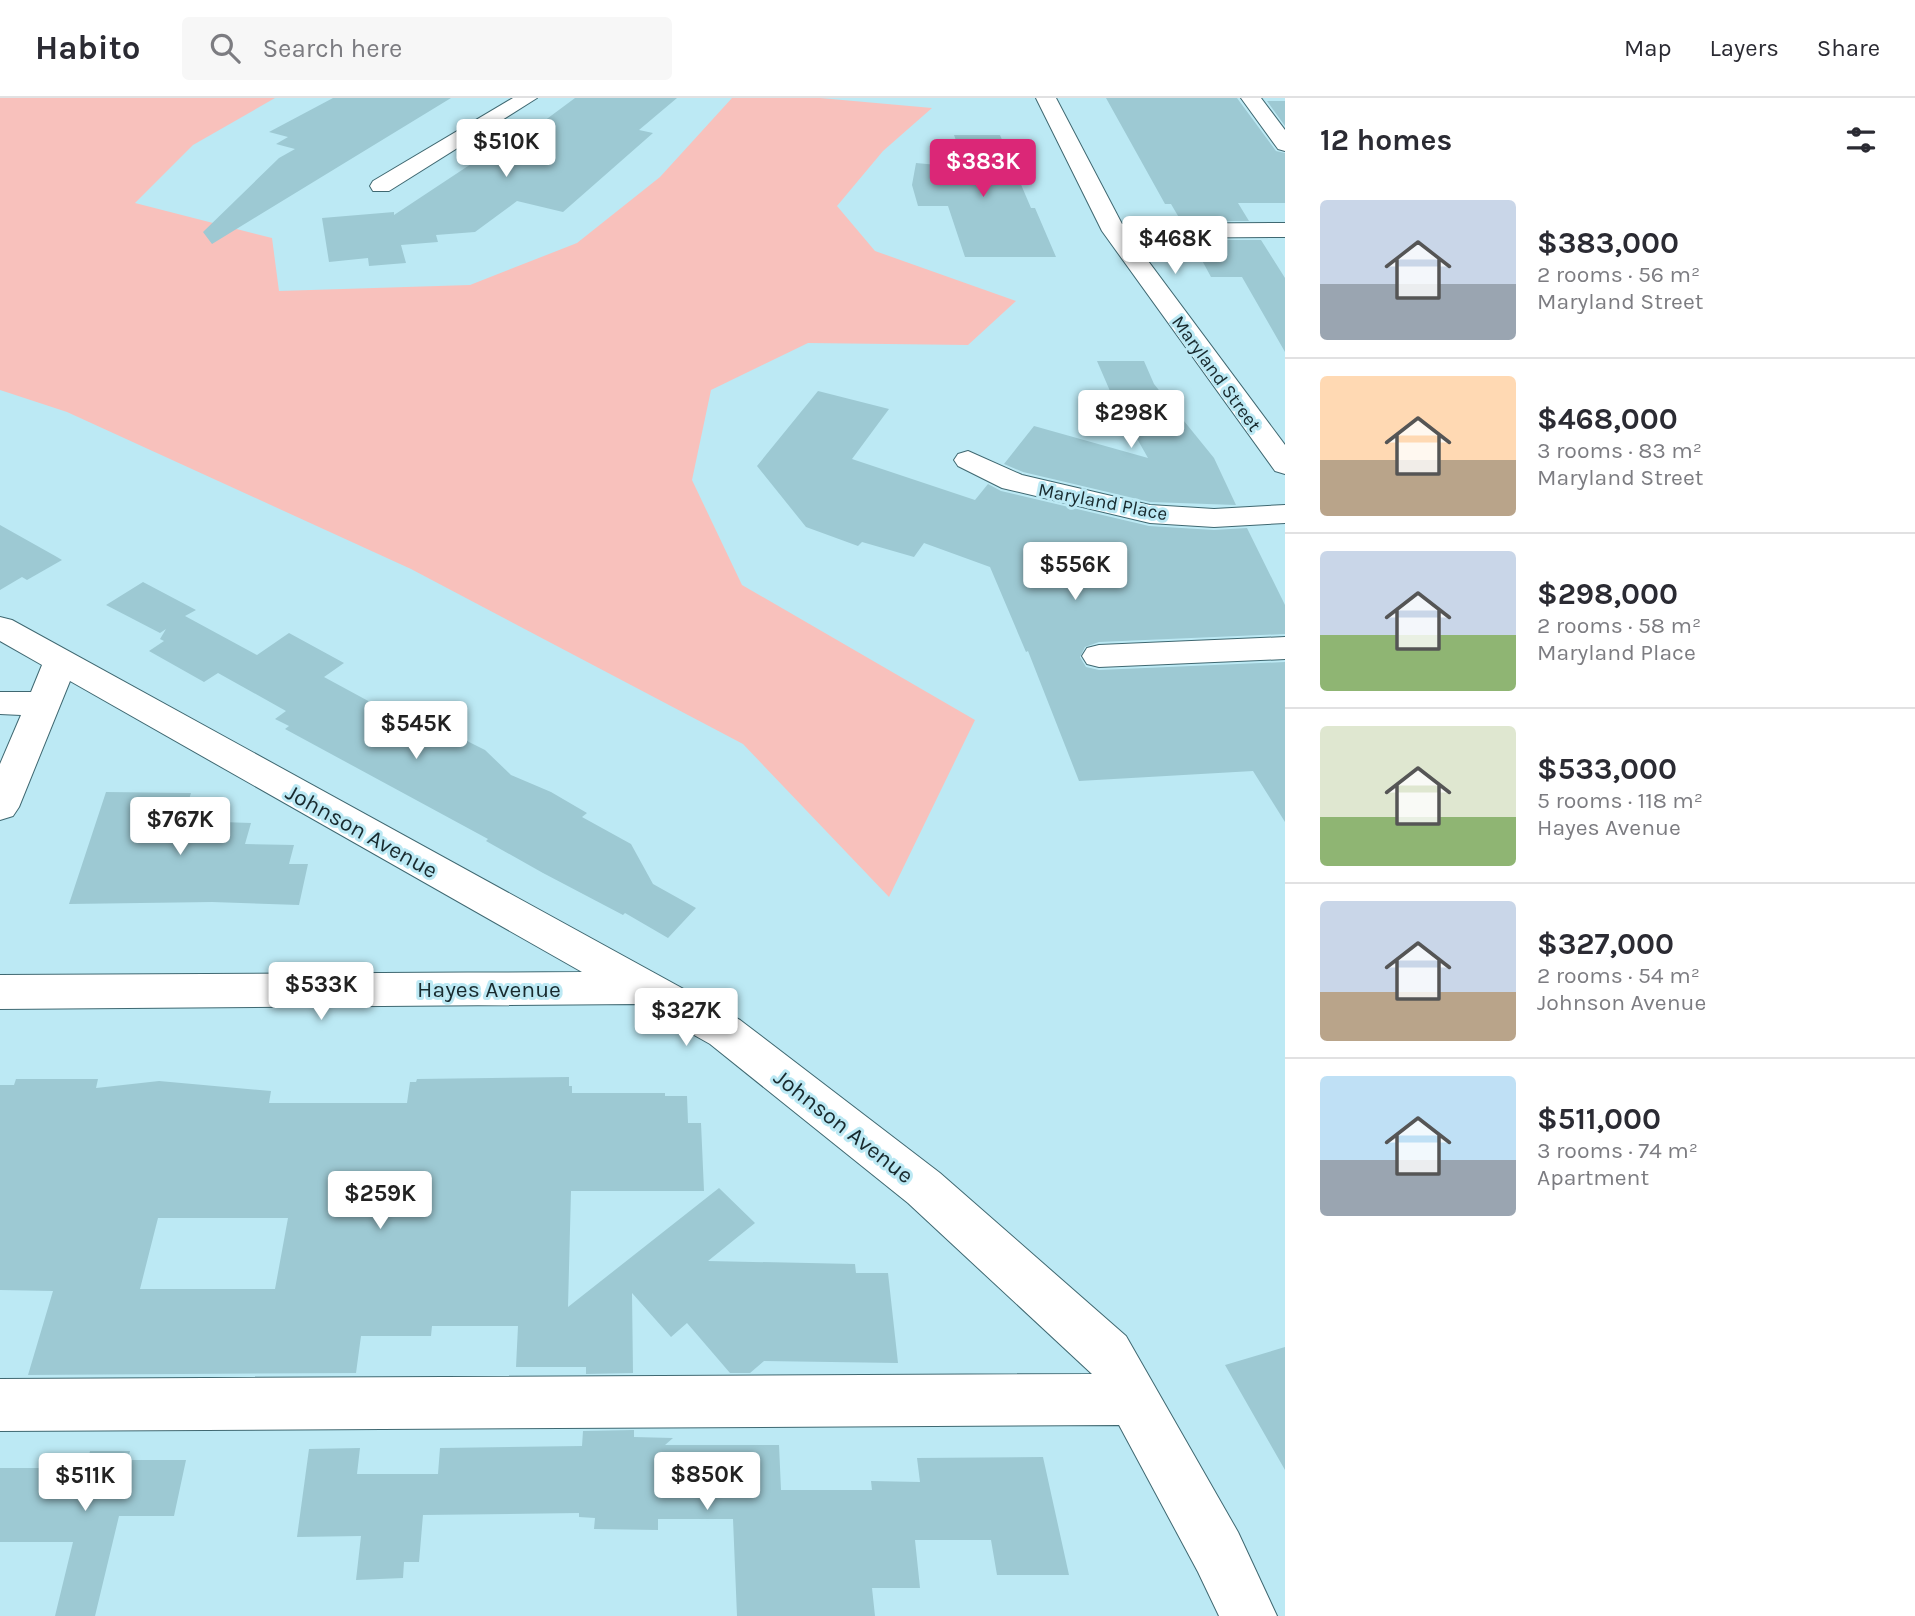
<!DOCTYPE html>
<html lang="en">
<head>
<meta charset="utf-8">
<style>
  :root { --surface:#fff; --page:#f7f7f7; --text:#2b2b33; --muted:#7c7c81; --line:#e1e1e2; --accent:#db2777 }
  body { margin:0; font-family:Karla,sans-serif; background:var(--page); color:var(--text); height:100vh; display:flex; flex-direction:column; font-size:26px; white-space:nowrap }
  * { box-sizing:border-box; margin:0 }
  p { font-size:23px; color:var(--muted) }
  .icon { flex:none; width:38px; height:38px; fill:none; stroke:currentColor; stroke-width:2; stroke-linecap:round; stroke-linejoin:round }
  .map { position:relative; flex:1; overflow:hidden }
  .drawer { display:flex; flex-direction:column; background:var(--surface); width:630px }
  .drawer>* { flex:none }
  .price { position:absolute; translate:-50% -60px; padding:0 16px; border-radius:7px; background:#fff; color:#222; font-size:23px; line-height:46px; filter:drop-shadow(0 2px 4px #0008) }
  .price::after { content:''; position:absolute; left:50%; top:42px; width:21px; height:16px; margin-left:-10px; background:inherit; clip-path:polygon(0 0,100% 0,50% 100%) }
  .price.selected { background:var(--accent); color:#fff }
  ul { padding:0; list-style:none }
  li { display:flex; align-items:center; gap:21px; height:175px; padding:0 35px }
  li+li { border-top:2px solid var(--line) }
  li span { display:grid; place-items:center; flex:none; width:196px; height:140px; border-radius:7px; color:#555 }
  li>.icon { margin-inline-start:auto }
  span .icon { width:84px; height:84px; fill:#fffc; stroke-width:1 }
  li b { font-size:30px }
  h2 { display:flex; justify-content:space-between; align-items:center; height:84px; padding:0 35px; font-size:30px }
  header { display:flex; align-items:center; gap:42px; box-sizing:border-box; height:98px; padding:0 35px; background:var(--surface); border-bottom:2px solid var(--line) }
  header strong { font-size:33px }
  nav { display:flex; gap:38px; margin-inline-start:auto; font-size:24px }
  .search { width:490px; height:63px; background:var(--page); display:flex; align-items:center; gap:18px; box-sizing:border-box; padding:0 24px; border-radius:7px; color:var(--muted); font-size:26px }
  main { display:flex; flex:1; min-height:0 }
  .map>svg:first-child { display:block }
  .green { fill:#f8c1bc }
  .building { fill:#9dc9d3; fill-rule:evenodd }
  .lines { fill:none; stroke-linecap:round; stroke-linejoin:round }
  .minor-casing { stroke:#3f6871; stroke-width:2 }
  .minor { fill:#fff; fill-rule:evenodd }
  .labels { text-anchor:middle; stroke-width:6; stroke-linejoin:round; paint-order:stroke }
  .far-street-label { font-size:19px; fill:#182a2e; stroke:#bce9f4 }
  .street-label { font-size:23px; fill:#182a2e; stroke:#bce9f4 }
</style>
</head>
<body>
<header>
<strong>Habito</strong>
<div class="search"><svg class="icon" aria-label="search" viewBox="0 0 24 24"><circle cx="10" cy="10" r="6"/><path d="M15 15l6 6"/></svg>Search here</div>
<nav><a>Map</a><a>Layers</a><a>Share</a></nav>
</header>
<main>
<div class="map">
<svg width="1285" height="1518" viewBox="0 0 1285 1518">
  <rect width="100%" height="100%" fill="#bce9f4"/>
  <path class="green" d="M0 0H275L193 47 135 105 272 140 279 193 470 187 577 145 660 79 732 0H820L932 10 883 53 837 108 875 153 1016 203 968 247 808 245 711 292 692 382 742 487 975 622 889 799 743 646 411 471 67 314 0 292Z"/>
  <path class="building" d="M333 0H451L212 146 203 134 279 60 295 51 276 46 288 39 269 34Z
    M575 0H677L639 32 653 35 563 114 517 103 475 134 436 137 438 144 401 147 406 165 369 168 368 160 329 164 322 120 394 114V117L533 25 540 26Z
    M1106 0H1237L1276 53 1285 55V105H1238L1249 123H1181L1171 106H1165Z
    M1267 3H1285V28Z
    M954 37H1000L1031 110H1035L1056 159H965L948 108H918L912 87 916 65 938 67 933 51H959Z
    M1191 142H1261L1285 180V254L1242 179H1211Z
    M1097 263H1144L1154 286 1214 360 1236 407 1150 404 1023 374 1004 366 1034 328 1148 360 1110 293Z
    M818 293 889 311 852 361 975 402 988 386 1001 393 1149 428 1214 432 1247 430 1285 507V536L1099 544 1085 549 1080 559 1086 569 1099 572 1285 564V724L1253 673 1079 683 1028 553 1026 554 990 469 924 445 914 459 862 444 858 448 806 429 757 368Z
    M0 427 57 459 62 462 27 482 22 479 0 492Z
    M143 484 196 512 185 518 257 557 289 535 344 565 324 579 442 643 451 635 485 652 511 677 551 694 587 715 582 719 631 746 653 786 696 810 668 840 625 815 623 817 543 775 486 743 488 741 285 631 289 628 275 621 286 613 218 575 204 584 149 553 164 543 160 541 166 531 160 535 106 507Z
    M106 694 191 695 185 714 224 715 222 724 251 725 245 746 294 747 289 766H308L299 807 212 804 69 806Z
    M569 979V988H572V995H665V998H687L688 1025H701L704 1093H571L568 1209 719 1090 755 1125 708 1163 855 1166 856 1175H888L898 1265 764 1263 750 1275H730L687 1225 671 1239 632 1195 633 1275 586 1276V1269H516L518 1228H432L431 1238H361L356 1275 28 1277 53 1193 0 1192V987H14L16 981H98L96 990 159 983 271 993 269 1005H407L410 984H416L417 981ZM158 1120H288L275 1191H140Z
    M1285 1249V1372L1225 1267Z
    M634 1332V1339L673 1340 665 1347H779L781 1392H872L871 1383 920 1384 917 1360 1043 1359 1069 1477H997L991 1442H915L920 1490H872L875 1518H737L733 1421H658V1432L594 1431 595 1420 579 1419V1415L423 1417 419 1464H404L403 1480 356 1482 361 1438 297 1439 309 1351 360 1350 357 1376H438L440 1350 582 1348 583 1333Z
    M90 1353H130L128 1362H186L174 1418H119L95 1518H55L73 1444H0V1370H86Z"/>
  <g class="lines">
    <defs>
      <path id="minor" d="M513 0H537L389 93H373L370 88 373 83Z
        M1036 0H1056L1122 126 1285 125V139L1131 140 1285 347V376L1275 373 1102 133Z
        M1241 0H1261L1285 32V53L1278 51Z
        M968 353 1022 377 1150 407 1214 411 1285 407V425L1214 429 1150 425 1002 390 958 368 954 362 958 356Z
        M0 519 12 522 740 922 940 1075 1126 1238 1238 1434 1277 1518H1219L1198 1474 1119 1327 0 1333V1281L1092 1276 908 1105 710 946 639 906 0 911V877L582 874 70 583 19 709 13 718 0 722V666L21 617 0 616V594H31L42 567 0 543Z
        M1285 539V561L1099 569 1087 566 1082 558 1087 550 1099 547Z"/>
    </defs>
    <use href="#minor" class="minor-casing"/>
    <use href="#minor" class="minor"/>
  </g>
  <g class="labels">
    <g class="far-street-label">
      <text transform="translate(1217 275) rotate(54)" y="7">Maryland Street</text>
      <text transform="translate(1103 403) rotate(11)" y="7">Maryland Place</text>
    </g>
    <g class="street-label">
      <text transform="translate(362 733) rotate(29)" y="8">Johnson Avenue</text>
      <text x="489" y="899">Hayes Avenue</text>
      <text transform="translate(844 1028) rotate(38)" y="8">Johnson Avenue</text>
    </g>
  </g>
</svg>
<b class="price" style="left:506px;top:81px">$510K</b>
<b class="price selected" style="left:983px;top:101px">$383K</b>
<b class="price" style="left:1175px;top:178px">$468K</b>
<b class="price" style="left:1131px;top:352px">$298K</b>
<b class="price" style="left:1075px;top:504px">$556K</b>
<b class="price" style="left:416px;top:663px">$545K</b>
<b class="price" style="left:180px;top:759px">$767K</b>
<b class="price" style="left:321px;top:924px">$533K</b>
<b class="price" style="left:686px;top:950px">$327K</b>
<b class="price" style="left:380px;top:1133px">$259K</b>
<b class="price" style="left:707px;top:1414px">$850K</b>
<b class="price" style="left:85px;top:1415px">$511K</b>
</div>
<section class="drawer">
<h2>12 homes<svg class="icon" aria-label="filters" viewBox="0 0 24 24"><path d="M4 7h16M4 17h16"/><circle cx="9" cy="7" r="2"/><circle cx="15" cy="17" r="2"/></svg></h2>
<ul>
<li><span style="background:linear-gradient(#c9d6e8 60%,#9aa5b1 0)"><svg class="icon" aria-label="home" viewBox="0 0 24 24"><path d="M3 11l9-7 9 7M6 9v11h12V9"/></svg></span><div><b>$383,000</b><p>2 rooms · 56 m²</p><p>Maryland Street</p></div></li>
<li><span style="background:linear-gradient(#ffd9b3 60%,#b9a48a 0)"><svg class="icon" aria-label="home" viewBox="0 0 24 24"><path d="M3 11l9-7 9 7M6 9v11h12V9"/></svg></span><div><b>$468,000</b><p>3 rooms · 83 m²</p><p>Maryland Street</p></div></li>
<li><span style="background:linear-gradient(#c9d6e8 60%,#8fb573 0)"><svg class="icon" aria-label="home" viewBox="0 0 24 24"><path d="M3 11l9-7 9 7M6 9v11h12V9"/></svg></span><div><b>$298,000</b><p>2 rooms · 58 m²</p><p>Maryland Place</p></div></li>
<li><span style="background:linear-gradient(#dfe7d0 65%,#8fb573 0)"><svg class="icon" aria-label="home" viewBox="0 0 24 24"><path d="M3 11l9-7 9 7M6 9v11h12V9"/></svg></span><div><b>$533,000</b><p>5 rooms · 118 m²</p><p>Hayes Avenue</p></div></li>
<li><span style="background:linear-gradient(#c9d6e8 65%,#b9a48a 0)"><svg class="icon" aria-label="home" viewBox="0 0 24 24"><path d="M3 11l9-7 9 7M6 9v11h12V9"/></svg></span><div><b>$327,000</b><p>2 rooms · 54 m²</p><p>Johnson Avenue</p></div></li>
<li><span style="background:linear-gradient(#bfe0f5 60%,#9aa5b1 0)"><svg class="icon" aria-label="home" viewBox="0 0 24 24"><path d="M3 11l9-7 9 7M6 9v11h12V9"/></svg></span><div><b>$511,000</b><p>3 rooms · 74 m²</p><p>Apartment</p></div></li>
</ul>
</section>
</main>
</body>
</html>
